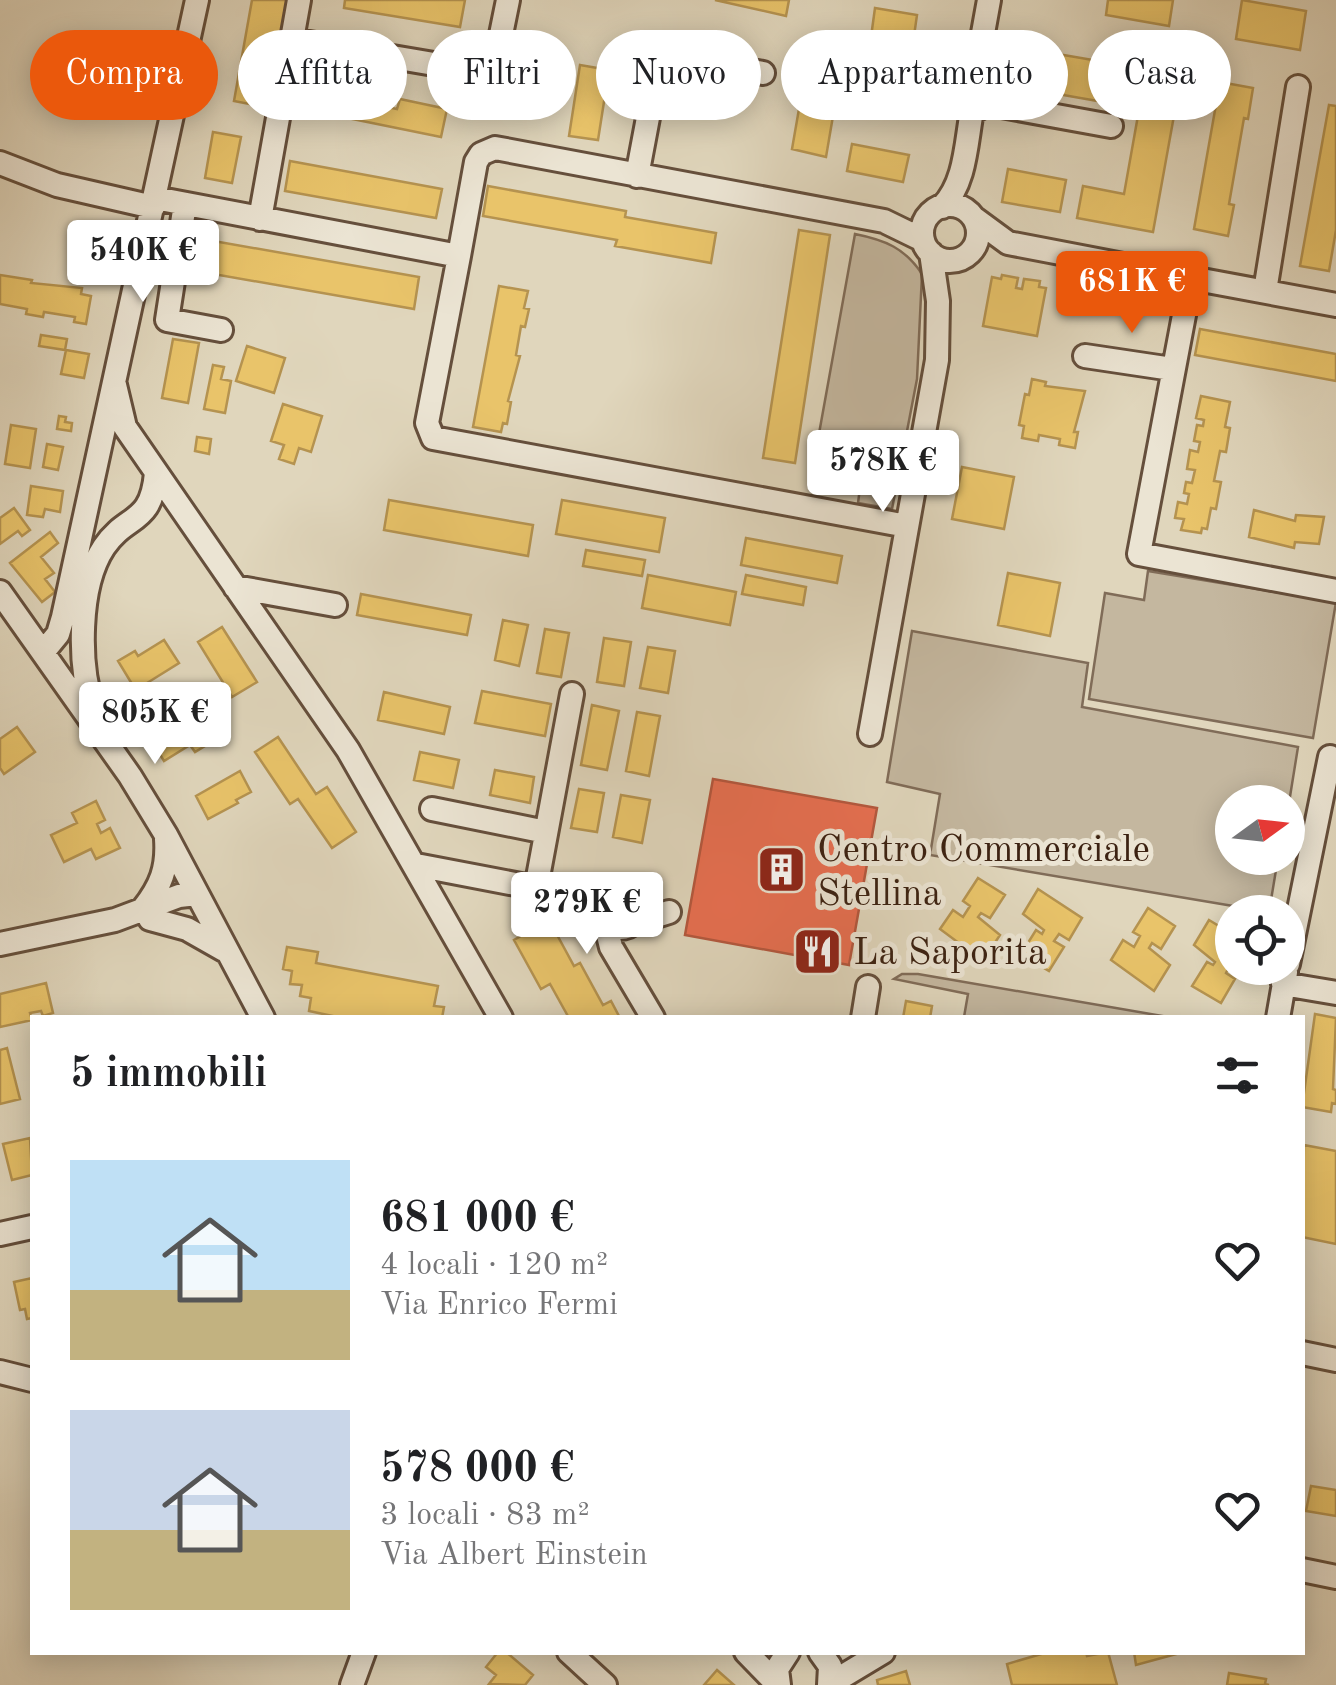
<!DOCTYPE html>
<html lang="it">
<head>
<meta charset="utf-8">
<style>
  :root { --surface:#fff; --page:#f6f6f6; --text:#202124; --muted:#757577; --accent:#ea580c }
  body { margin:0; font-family:"Old Standard TT",serif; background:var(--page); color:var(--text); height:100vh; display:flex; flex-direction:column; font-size:38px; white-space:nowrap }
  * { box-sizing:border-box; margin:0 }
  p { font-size:32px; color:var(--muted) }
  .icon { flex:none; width:55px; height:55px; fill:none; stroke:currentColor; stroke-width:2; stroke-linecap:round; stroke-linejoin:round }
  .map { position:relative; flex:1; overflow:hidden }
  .panel { position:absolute; left:30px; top:1015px; width:1275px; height:640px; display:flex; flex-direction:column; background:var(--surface); border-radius:0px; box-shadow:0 5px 25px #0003 }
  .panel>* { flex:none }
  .banner { position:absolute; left:30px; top:30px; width:1278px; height:90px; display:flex; gap:20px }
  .needle { width:65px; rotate:75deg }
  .buttons { position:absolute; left:1215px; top:785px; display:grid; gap:20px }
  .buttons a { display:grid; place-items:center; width:90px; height:90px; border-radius:50%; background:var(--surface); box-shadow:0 5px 25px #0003; font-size:50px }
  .price { position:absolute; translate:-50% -85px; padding:0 22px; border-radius:10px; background:#fff; color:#222; font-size:32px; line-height:65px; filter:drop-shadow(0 2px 5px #0008) }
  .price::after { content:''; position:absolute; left:50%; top:60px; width:30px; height:22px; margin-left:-15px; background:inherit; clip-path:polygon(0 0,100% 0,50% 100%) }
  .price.active { background:var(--accent); color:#fff }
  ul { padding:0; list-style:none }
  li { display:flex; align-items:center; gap:30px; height:250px; padding:0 40px }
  li span { display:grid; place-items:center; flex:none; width:280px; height:200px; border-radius:0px; color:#555 }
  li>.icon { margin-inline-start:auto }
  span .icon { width:120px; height:120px; fill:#fffc; stroke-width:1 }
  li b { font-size:42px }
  h2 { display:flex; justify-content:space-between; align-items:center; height:120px; padding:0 40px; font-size:42px }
  .pill { padding:0 35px; border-radius:45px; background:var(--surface); box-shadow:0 5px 25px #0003; font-size:35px; line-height:90px }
  .pill.active { background:var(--accent); color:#fff }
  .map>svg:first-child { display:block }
  .green { fill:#c4b79f; stroke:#806c58; stroke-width:2.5 }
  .homes { fill:#e9c46a; stroke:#b59350; stroke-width:2.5 }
  .shops { fill:#e76f51; stroke:#b4583e; stroke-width:2.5 }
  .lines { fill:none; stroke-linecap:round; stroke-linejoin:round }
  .minor-casing { stroke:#654f3c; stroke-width:28 }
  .minor { stroke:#ebe4d3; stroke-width:22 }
  .labels { text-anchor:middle; stroke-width:10; stroke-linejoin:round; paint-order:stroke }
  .poi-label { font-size:38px; fill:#3c2212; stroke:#ebe4d3; text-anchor:start }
</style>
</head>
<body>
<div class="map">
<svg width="1336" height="1685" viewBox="0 0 1336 1685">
  <rect width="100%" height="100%" fill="#e0d6bc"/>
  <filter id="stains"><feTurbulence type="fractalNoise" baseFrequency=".002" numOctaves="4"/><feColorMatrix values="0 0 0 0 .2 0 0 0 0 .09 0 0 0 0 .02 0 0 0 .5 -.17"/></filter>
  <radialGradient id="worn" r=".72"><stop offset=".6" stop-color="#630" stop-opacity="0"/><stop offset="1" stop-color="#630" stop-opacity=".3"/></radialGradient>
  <path class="green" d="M855 234C885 240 905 248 922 274L917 379 892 509 858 503 860 488 811 478Z
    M1148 571 1336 602 1313 738 1089 699 1105 593 1144 600Z
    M912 631 1088 663 1082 707 1298 747 1288 809V802H1232V858H1278L1269 912 930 855 940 794 887 782Z
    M902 974H918L1168 1017H964L968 994 894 979Z"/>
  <path class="homes" d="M252 0H289L270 108 234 101Z
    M345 0H465L460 27 344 8Z
    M715 0H789L786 16Z
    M1108 0H1173L1169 26 1106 15Z
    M1242 0 1306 11 1300 50 1236 39Z
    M875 8 917 15 913 43 871 37Z
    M811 40 845 46 826 157 792 149Z
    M1052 53 1116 64 1109 103 1046 92Z
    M580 65 609 70 598 140 569 136Z
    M1220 82 1253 88 1248 119 1244 118 1229 204 1234 205 1228 236 1194 229Z
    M323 85 373 95 372 104 397 109 400 99 447 109 441 137 318 112Z
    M1142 93 1177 99 1153 232 1077 218 1083 186 1124 194Z
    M1329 105 1336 106V230L1329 271 1300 266Z
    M213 132 241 137 232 183 205 178Z
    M852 144 909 155 903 182 847 171Z
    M290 161 442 189 436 218 285 191Z
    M1008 169 1066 180 1060 212 1002 202Z
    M488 186 626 211 625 217 716 233 711 263 615 246 617 240 483 216Z
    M799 230 830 235 795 463 763 458Z
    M191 237 419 277 414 309 185 269Z
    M0 275 32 280 31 283 82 288 81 294 91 296 86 324 74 322 75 317 44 312 43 317 26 314 27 309 0 304Z
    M1002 275 1018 278 1016 288 1022 289 1024 279 1040 281 1039 287 1046 288 1037 336 983 326 992 277 1001 279Z
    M499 286 528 291 524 308 529 309 525 327 521 326 516 355 520 356 508 401 511 402 507 424 503 423 501 432 473 427Z
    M1200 329 1336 354V381L1195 355Z
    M41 335 67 339 65 350 39 346Z
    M173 339 199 343 188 403 162 398Z
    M247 346 285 358 274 393 236 381Z
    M66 350 89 354 84 378 61 374Z
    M213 365 224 367 221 379 231 381 225 413 204 409Z
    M1032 379 1046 382 1045 386 1085 391 1074 432H1078L1075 448 1059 445 1060 439 1039 435 1038 441 1022 438 1024 426 1019 425 1025 394 1029 395Z
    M1201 396 1230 402 1225 427 1230 428 1226 452 1220 451 1214 481 1221 482 1216 509 1211 508 1207 529 1202 528 1201 533 1181 530 1184 519 1175 518 1178 502 1187 504 1189 494 1184 493 1186 482 1192 483 1195 470 1187 469 1190 450 1198 452 1200 442 1194 441 1197 425 1203 426 1204 420 1196 418Z
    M283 404 322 416 311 452 299 448 294 464 279 459 284 445 271 441Z
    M59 416 66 417 65 422 72 423 71 431 57 429Z
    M11 425 36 429 30 468 5 464Z
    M197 437 211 439 209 454 195 451Z
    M47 444 63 447 58 470 43 467Z
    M962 467 1014 477 1004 529 952 519Z
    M31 486 63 491 60 512 45 509 43 517 27 515Z
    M389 500 533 525 528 556 384 530Z
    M562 500 665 518 659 552 556 534Z
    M14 508 30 530 22 536 18 531 0 544V518Z
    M1254 510 1295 521 1296 515 1324 517 1319 544 1295 542 1294 548 1249 537Z
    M50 532 58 543 41 557 54 573 45 579 55 592 42 602 10 563Z
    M746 538 842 556 837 583 741 565Z
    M586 550 645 560 642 576 583 566Z
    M1008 573 1060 583 1050 636 998 625Z
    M648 575 736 592 730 625 642 608Z
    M746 575 806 587 803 605 742 594Z
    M361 594 471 615 467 635 357 615Z
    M503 620 528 625 519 666 495 660Z
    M222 627 257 682 232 697 198 642Z
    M545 629 569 633 561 677 537 673Z
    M604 638 631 642 624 686 597 682Z
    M164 640 179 663 147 683 154 693 130 708 120 692 132 684 118 661 135 651 138 656Z
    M648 647 675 651 668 693 640 688Z
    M482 691 551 704 545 736 475 723Z
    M384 692 450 707 444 734 378 720Z
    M592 705 619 711 607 770 581 765Z
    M637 712 660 716 649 776 626 771Z
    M182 713 191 728 206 719 218 738 195 752 190 745 164 761 147 734Z
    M17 727 35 752 4 774 0 768V739Z
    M278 737 316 794 327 787 356 832 332 848 298 799 290 804 255 752Z
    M420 752 459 760 453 788 414 780Z
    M495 770 534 777 530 803 490 795Z
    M240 771 251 792 236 800 238 803 208 819 196 796Z
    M579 789 604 793 597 832 571 828Z
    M621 795 650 800 642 843 613 837Z
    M96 801 105 820 97 824 101 833 110 828 120 848 96 859 91 849 64 862 51 835 77 823 72 813Z
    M978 878 1005 895 990 918 981 913 978 917 1000 935 983 961 940 929 953 910 963 917 970 906 963 901Z
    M1038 889 1082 918 1069 940 1059 934 1054 941 1064 947 1049 971 1021 954 1036 930 1042 934 1044 930 1023 914Z
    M1148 908 1175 926 1161 949 1152 943 1149 948 1170 965 1154 991 1111 960 1123 940 1134 947 1140 936 1133 932Z
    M549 920 574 966 580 963 603 1005 611 1001 620 1018H569L550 984 541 989 514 940Z
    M1209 920 1232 934V967L1230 965 1226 973 1235 979 1221 1003 1192 986 1207 962 1213 965 1215 962 1194 945Z
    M287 947 318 952 316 963 438 986 434 1006 444 1007 442 1018H342L309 1011 311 998 300 996 302 985 290 984 292 971 283 969Z
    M46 983 53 1013 43 1016 41 1011 30 1013 32 1020 0 1027V994Z
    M906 1001 932 1006 930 1018H903Z
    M1315 1014 1336 1018 1333 1089 1336 1090V1104L1332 1103 1331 1112 1302 1107Z
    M7 1048 20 1099 0 1104V1050Z
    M30 1138 32 1175 12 1180 3 1144Z
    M1304 1145 1336 1151V1244L1302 1237Z
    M32 1278V1318L27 1319 25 1309 20 1310 14 1282Z
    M1311 1486 1336 1490V1516L1306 1511Z
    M498 1652H506L533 1675 525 1685 489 1684 496 1675 486 1667Z
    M1048 1652H1086L1087 1656 1108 1652 1117 1685H1012L1007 1664Z
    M1134 1652H1180V1653L1136 1665Z
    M717 1670 734 1685H704Z
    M906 1671 910 1685H878L877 1680Z
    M1229 1673 1266 1679 1265 1684 1269 1685H1227Z"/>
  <path class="shops" d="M713 779 877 808 849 965 685 935Z"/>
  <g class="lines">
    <defs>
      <path id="minor" d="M292 40 493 74 508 0
        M864 79 959 94
        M974 83 989 0
        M960 97a13 13 0 1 1 26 0a13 13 0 1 1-26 0Z
        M985 103 1111 126
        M0 163 57 185 153 207
        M637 176 660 54 763 73
        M155 198 459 256 427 423 433 438 907 526
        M185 204 167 320 221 330
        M922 233a28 28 0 1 1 56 0a28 28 0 1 1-56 0Z
        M942 207C966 183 966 142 972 111
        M974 218 1008 243 1191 278
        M260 219 299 0
        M459 256 476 162 481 154 495 148 884 221 923 240
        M1265 291 1298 87
        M1336 305 1191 278 1139 554 1336 591
        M1085 356 1172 369
        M115 385 125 427 348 750 501 1018
        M235 587 335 605
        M0 592 130 776 166 835 263 1018
        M44 651 58 634 63 617 197 0
        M93 708C78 665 78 586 104 547 127 513 151 526 156 473
        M870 734 937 360 938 301 931 253
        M432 809 546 832
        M416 865 557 892 611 890
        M600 908a20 20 0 1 1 40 0a20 20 0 1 1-40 0Z
        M536 888 572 694
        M143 909C161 886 168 868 166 839
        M150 919 187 929 224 950
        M605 923 611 947 653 1018
        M634 923 669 912
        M0 944 115 920 179 896 197 894
        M1288 964 1330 757
        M1283 984 1336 993
        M863 1018 868 987
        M1278 1018 1286 972
        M0 1234 32 1227
        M1302 1353 1336 1360
        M0 1372 32 1380
        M1302 1570 1336 1577
        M569 1652 605 1685
        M746 1652 778 1685
        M820 1652 830 1666 829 1685
        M830 1684 883 1652
        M352 1685 364 1652
        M779 1685 777 1669 788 1652"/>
    </defs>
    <use href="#minor" class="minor-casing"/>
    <use href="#minor" class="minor"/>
  </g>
  <defs>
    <symbol id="building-square" viewBox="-11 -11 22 22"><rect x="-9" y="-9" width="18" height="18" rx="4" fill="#8f2418" stroke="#ebe4d3"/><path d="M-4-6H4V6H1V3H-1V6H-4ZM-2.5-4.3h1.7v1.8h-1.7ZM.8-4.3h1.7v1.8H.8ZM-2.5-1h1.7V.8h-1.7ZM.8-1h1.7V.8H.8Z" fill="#fff"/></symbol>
    <symbol id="restaurant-square" viewBox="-11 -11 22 22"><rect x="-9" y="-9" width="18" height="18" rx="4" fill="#8f2418" stroke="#ebe4d3"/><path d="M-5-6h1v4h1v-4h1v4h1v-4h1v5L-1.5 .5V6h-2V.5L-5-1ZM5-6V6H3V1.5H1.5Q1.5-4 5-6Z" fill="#fff"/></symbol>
  </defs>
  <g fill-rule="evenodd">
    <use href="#building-square" x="754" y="842" width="55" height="55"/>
    <use href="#restaurant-square" x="790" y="924" width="55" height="55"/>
  </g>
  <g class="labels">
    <g class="poi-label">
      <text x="817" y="861">Centro Commerciale<tspan x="817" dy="44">Stellina</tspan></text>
      <text x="853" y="964">La Saporita</text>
    </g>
  </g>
  <rect width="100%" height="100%" filter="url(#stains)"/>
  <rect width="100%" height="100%" fill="url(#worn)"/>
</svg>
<div class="buttons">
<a><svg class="needle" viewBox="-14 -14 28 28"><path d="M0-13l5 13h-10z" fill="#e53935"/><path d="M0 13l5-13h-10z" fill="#757577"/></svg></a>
<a><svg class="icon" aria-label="locate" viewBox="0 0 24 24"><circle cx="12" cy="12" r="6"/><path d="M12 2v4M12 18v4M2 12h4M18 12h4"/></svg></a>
</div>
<b class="price" style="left:143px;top:305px">540K €</b>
<b class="price active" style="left:1132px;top:336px">681K €</b>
<b class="price" style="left:883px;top:515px">578K €</b>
<b class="price" style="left:155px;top:767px">805K €</b>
<b class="price" style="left:587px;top:957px">279K €</b>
<div class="banner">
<a class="pill active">Compra</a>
<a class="pill">Affitta</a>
<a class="pill">Filtri</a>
<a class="pill">Nuovo</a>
<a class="pill">Appartamento</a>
<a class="pill">Casa</a>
</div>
<section class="panel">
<h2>5 immobili<svg class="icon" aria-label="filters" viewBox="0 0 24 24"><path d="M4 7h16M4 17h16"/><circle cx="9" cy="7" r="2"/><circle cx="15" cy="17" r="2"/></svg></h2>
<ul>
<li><span style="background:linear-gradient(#bfe0f5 65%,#c2b280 0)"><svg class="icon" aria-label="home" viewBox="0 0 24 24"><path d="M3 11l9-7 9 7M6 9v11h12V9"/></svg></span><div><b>681 000 €</b><p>4 locali · 120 m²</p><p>Via Enrico Fermi</p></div><svg class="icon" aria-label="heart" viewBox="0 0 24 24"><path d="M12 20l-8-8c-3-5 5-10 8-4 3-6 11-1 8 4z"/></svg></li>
<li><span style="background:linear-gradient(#c9d6e8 60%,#c2b280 0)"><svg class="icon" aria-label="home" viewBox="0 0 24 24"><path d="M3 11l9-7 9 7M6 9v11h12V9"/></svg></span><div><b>578 000 €</b><p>3 locali · 83 m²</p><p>Via Albert Einstein</p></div><svg class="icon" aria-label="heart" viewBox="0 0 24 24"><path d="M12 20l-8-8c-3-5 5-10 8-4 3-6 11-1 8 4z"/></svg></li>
</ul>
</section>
</div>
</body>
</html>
